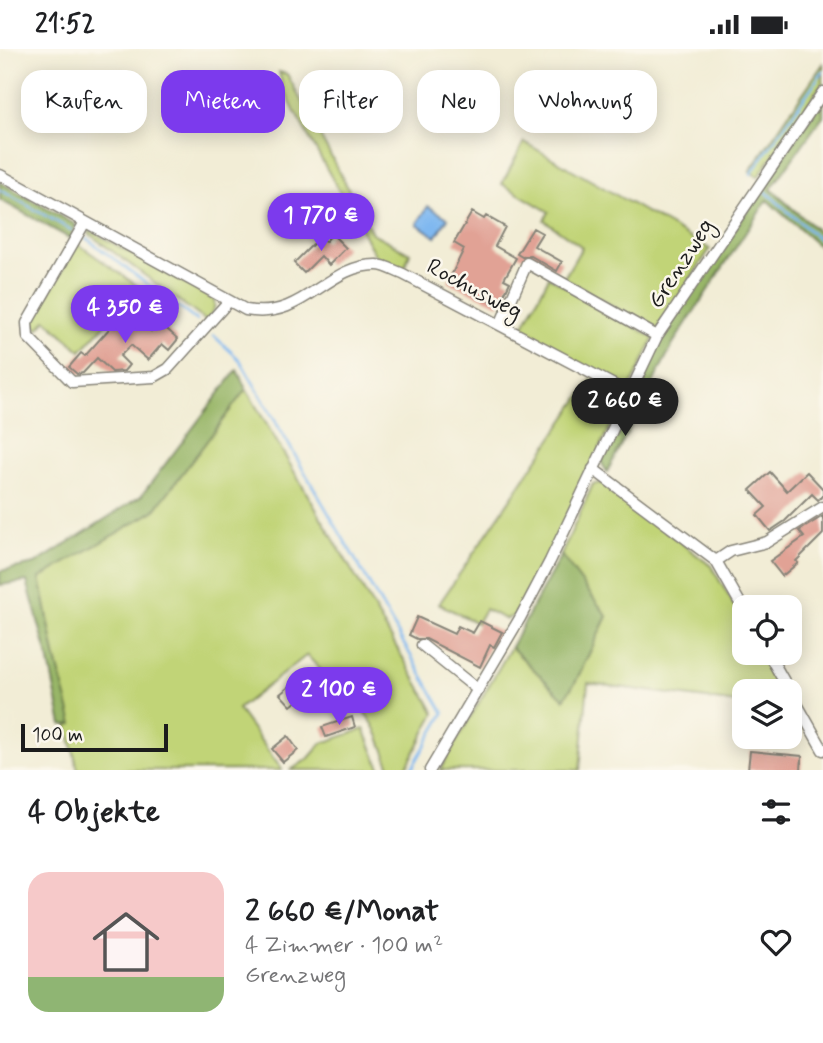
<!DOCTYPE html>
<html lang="de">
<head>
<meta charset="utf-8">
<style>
  :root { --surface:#fff; --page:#f6f6f6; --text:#202124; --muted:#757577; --line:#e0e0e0; --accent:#7c3aed }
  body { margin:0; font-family:Mynerve,sans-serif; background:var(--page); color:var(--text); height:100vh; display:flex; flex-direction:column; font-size:26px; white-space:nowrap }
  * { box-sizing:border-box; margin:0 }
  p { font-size:23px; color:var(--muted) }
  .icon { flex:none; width:38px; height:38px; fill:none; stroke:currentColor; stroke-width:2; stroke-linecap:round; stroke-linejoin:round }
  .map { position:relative; height:721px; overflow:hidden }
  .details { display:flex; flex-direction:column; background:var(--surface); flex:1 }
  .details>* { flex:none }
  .banner { position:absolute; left:21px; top:21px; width:782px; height:63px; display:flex; gap:14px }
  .fabs { position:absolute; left:732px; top:546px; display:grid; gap:14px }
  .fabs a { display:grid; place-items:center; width:70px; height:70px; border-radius:14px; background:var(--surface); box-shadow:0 4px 18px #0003; font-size:35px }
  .scale { position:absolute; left:21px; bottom:18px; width:147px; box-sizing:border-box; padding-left:7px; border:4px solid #1c1c1c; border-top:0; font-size:19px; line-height:24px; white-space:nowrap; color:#1c1c1c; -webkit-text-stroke:5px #fbf7ec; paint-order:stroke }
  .price { position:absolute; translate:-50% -60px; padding:0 16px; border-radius:24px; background:var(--accent); color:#fff; font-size:23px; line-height:46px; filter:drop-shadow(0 2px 4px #0008) }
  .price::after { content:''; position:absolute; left:50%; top:42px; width:21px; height:16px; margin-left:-10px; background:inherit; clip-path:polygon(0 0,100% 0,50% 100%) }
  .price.on { background:#222; color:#fff }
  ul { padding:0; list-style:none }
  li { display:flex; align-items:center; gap:21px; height:175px; padding:0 28px }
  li+li { border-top:2px solid var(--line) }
  li span { display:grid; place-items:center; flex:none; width:196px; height:140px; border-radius:21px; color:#555 }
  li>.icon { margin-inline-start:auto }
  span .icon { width:84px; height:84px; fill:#fffc; stroke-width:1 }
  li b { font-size:30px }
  h2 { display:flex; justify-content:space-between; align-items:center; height:84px; padding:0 28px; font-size:30px }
  .chip { padding:0 24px; border-radius:21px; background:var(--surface); box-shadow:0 4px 18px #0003; font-size:24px; line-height:63px }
  .chip.on { background:var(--accent); color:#fff }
  .status { display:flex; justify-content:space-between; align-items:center; height:49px; padding:0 35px; background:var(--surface); direction:ltr }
  .status svg { height:19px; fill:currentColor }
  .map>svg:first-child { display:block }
  .green { fill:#c1d477; stroke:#6e784a; stroke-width:2 }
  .forest { fill:#98b668; stroke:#5a6942; stroke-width:2 }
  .water { fill:#7fb8f0; stroke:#4e6a86; stroke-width:2 }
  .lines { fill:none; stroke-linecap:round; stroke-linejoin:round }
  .stream { stroke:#7fb8f0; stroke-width:2.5 }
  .building { fill:#e1a295 }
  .minor-casing { stroke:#878479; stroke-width:13 }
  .minor { stroke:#fff; stroke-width:10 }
  .labels { text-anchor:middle; stroke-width:5; stroke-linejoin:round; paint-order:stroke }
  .street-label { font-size:23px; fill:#1c1c1c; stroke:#fbf7ec }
</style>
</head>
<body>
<div class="status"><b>21:52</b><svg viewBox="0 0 49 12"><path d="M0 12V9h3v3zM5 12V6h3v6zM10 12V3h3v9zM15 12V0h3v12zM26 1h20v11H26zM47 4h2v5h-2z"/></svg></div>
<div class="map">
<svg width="823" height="721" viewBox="0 0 823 721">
  <rect width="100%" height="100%" fill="#fbf7ec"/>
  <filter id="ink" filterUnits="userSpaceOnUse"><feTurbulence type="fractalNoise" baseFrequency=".0143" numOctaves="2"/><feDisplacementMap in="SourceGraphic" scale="14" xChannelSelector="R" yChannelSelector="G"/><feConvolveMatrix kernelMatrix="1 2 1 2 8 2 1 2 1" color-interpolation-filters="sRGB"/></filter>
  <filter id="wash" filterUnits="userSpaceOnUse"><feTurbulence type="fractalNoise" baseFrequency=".00686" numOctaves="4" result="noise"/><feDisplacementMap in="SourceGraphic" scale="28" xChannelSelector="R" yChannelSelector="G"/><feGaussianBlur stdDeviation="1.57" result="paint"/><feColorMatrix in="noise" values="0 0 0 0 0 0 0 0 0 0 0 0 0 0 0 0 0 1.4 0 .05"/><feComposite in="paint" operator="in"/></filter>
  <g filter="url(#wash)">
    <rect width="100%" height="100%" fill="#f2edd6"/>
    <path class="green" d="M823 15V33L758 128 750 122Z
      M279 23 287 25 372 184 410 204 404 221 379 213 296 65 283 39Z
      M524 93 710 200 656 282 564 229 582 198 544 171 549 163 502 135Z
      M91 182 214 251C216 260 212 265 206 272L88 184Z
      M78 195 139 238 81 302 46 271 38 280 32 273Z
      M549 228 654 289 632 335 624 340 521 282Z
      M592 330 619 346 621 355 547 510 514 567 505 570 485 560 477 574 439 555Z
      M246 340 435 664 405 721H391C382 699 375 662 350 654L307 606 238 660 282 721H78L67 676 72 674 55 606 40 529 154 462Z
      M604 434 711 517 744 573V604H762L784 642H744V655L588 634 580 721H440L511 598 564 650 576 632 607 567 561 506 593 435Z
      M364 680 381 721H291L309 709 322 694Z"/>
    <path class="forest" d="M823 49V67L771 140 823 187V201L767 151 674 293 607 423 601 413 661 289Z
      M0 133 76 176 71 190 0 151Z
      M237 321 246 340 154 462 40 529 55 606 73 675 62 676 48 608 27 532 0 536V522L35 515 141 447Z
      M561 506 607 567 576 632 564 650 511 598Z"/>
    <path class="water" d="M428 157 448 169 436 188 417 175Z"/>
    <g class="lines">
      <path class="stream" d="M751 125 823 22
        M0 141 71 181
        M764 141 823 194
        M86 189 197 272
        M213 286 240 311 444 664 411 721"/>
    </g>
    <g id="blocks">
      <path class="building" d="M472 163 484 170 486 167 505 178 495 197 516 209 504 230 510 233 499 256 448 233 464 200 454 194Z
        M533 179 542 184 534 197 562 213 557 222 531 207 522 208 517 205Z
        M332 185 346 199 329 216 321 207 304 224 294 214 320 188 325 193Z
        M134 266 151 282 159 273 178 290 169 301 162 295 148 311 131 296 120 307 129 316 124 322 112 323 97 309 83 324 77 325 69 318 81 304 85 307 117 271 123 277Z
        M770 423 787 442 807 423 823 440V447L818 451 812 445 785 472 770 482 757 466 766 458 750 441Z
        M823 467V485L796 512 798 514 782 527 770 512 804 488 799 482Z
        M417 568 454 585 458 577 473 584 480 572 502 583 494 598 490 596 480 618 426 590H417L409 586Z
        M319 622 340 648 329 657 313 639 291 657 280 645 296 632 301 637Z
        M352 668 355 678 326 688 322 678Z
        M288 687 298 701 283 713 272 700Z
        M750 702 802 707 801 721H748Z"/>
    </g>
  </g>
  <g filter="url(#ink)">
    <use href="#blocks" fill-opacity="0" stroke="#878479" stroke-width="2"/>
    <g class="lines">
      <defs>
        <path id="minor" d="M0 126 246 261C304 272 327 215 377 216 385 216 395 222 403 225L629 344
          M85 173 27 274 28 288 72 333 154 328 168 320 228 253
          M500 276 527 214 657 287
          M593 420 716 512 744 561
          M716 512 731 502 767 493 823 458
          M422 596 478 641
          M768 604 823 701
          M430 721 520 569 550 512 657 287 823 43"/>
      </defs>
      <use href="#minor" class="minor-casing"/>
      <use href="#minor" class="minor"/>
    </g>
  </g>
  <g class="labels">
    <g class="street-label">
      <text transform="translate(680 214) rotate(-57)" y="8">Grenzweg</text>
      <text transform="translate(475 239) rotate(28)" y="8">Rochusweg</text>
    </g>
  </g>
</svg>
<div class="fabs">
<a><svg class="icon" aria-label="locate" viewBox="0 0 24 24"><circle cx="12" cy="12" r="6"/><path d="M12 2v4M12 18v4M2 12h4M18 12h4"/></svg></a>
<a><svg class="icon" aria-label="layers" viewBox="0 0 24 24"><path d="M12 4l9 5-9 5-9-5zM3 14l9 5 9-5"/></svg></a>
</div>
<div class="scale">100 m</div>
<b class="price" style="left:321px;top:204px">1 770 €</b>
<b class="price" style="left:125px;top:296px">4 350 €</b>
<b class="price on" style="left:625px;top:389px">2 660 €</b>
<b class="price" style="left:339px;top:678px">2 100 €</b>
<div class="banner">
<a class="chip">Kaufen</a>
<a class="chip on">Mieten</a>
<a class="chip">Filter</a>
<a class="chip">Neu</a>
<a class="chip">Wohnung</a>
</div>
</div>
<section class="details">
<h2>4 Objekte<svg class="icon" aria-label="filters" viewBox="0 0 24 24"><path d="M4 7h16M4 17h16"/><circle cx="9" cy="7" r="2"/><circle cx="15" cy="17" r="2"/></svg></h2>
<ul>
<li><span style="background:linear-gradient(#f6c9c9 75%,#8fb573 0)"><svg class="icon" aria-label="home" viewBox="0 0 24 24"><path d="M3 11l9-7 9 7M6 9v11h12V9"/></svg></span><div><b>2 660 €/Monat</b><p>4 Zimmer · 100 m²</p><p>Grenzweg</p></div><svg class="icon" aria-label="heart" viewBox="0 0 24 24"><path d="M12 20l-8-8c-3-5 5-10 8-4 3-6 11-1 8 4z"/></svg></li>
</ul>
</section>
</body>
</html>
